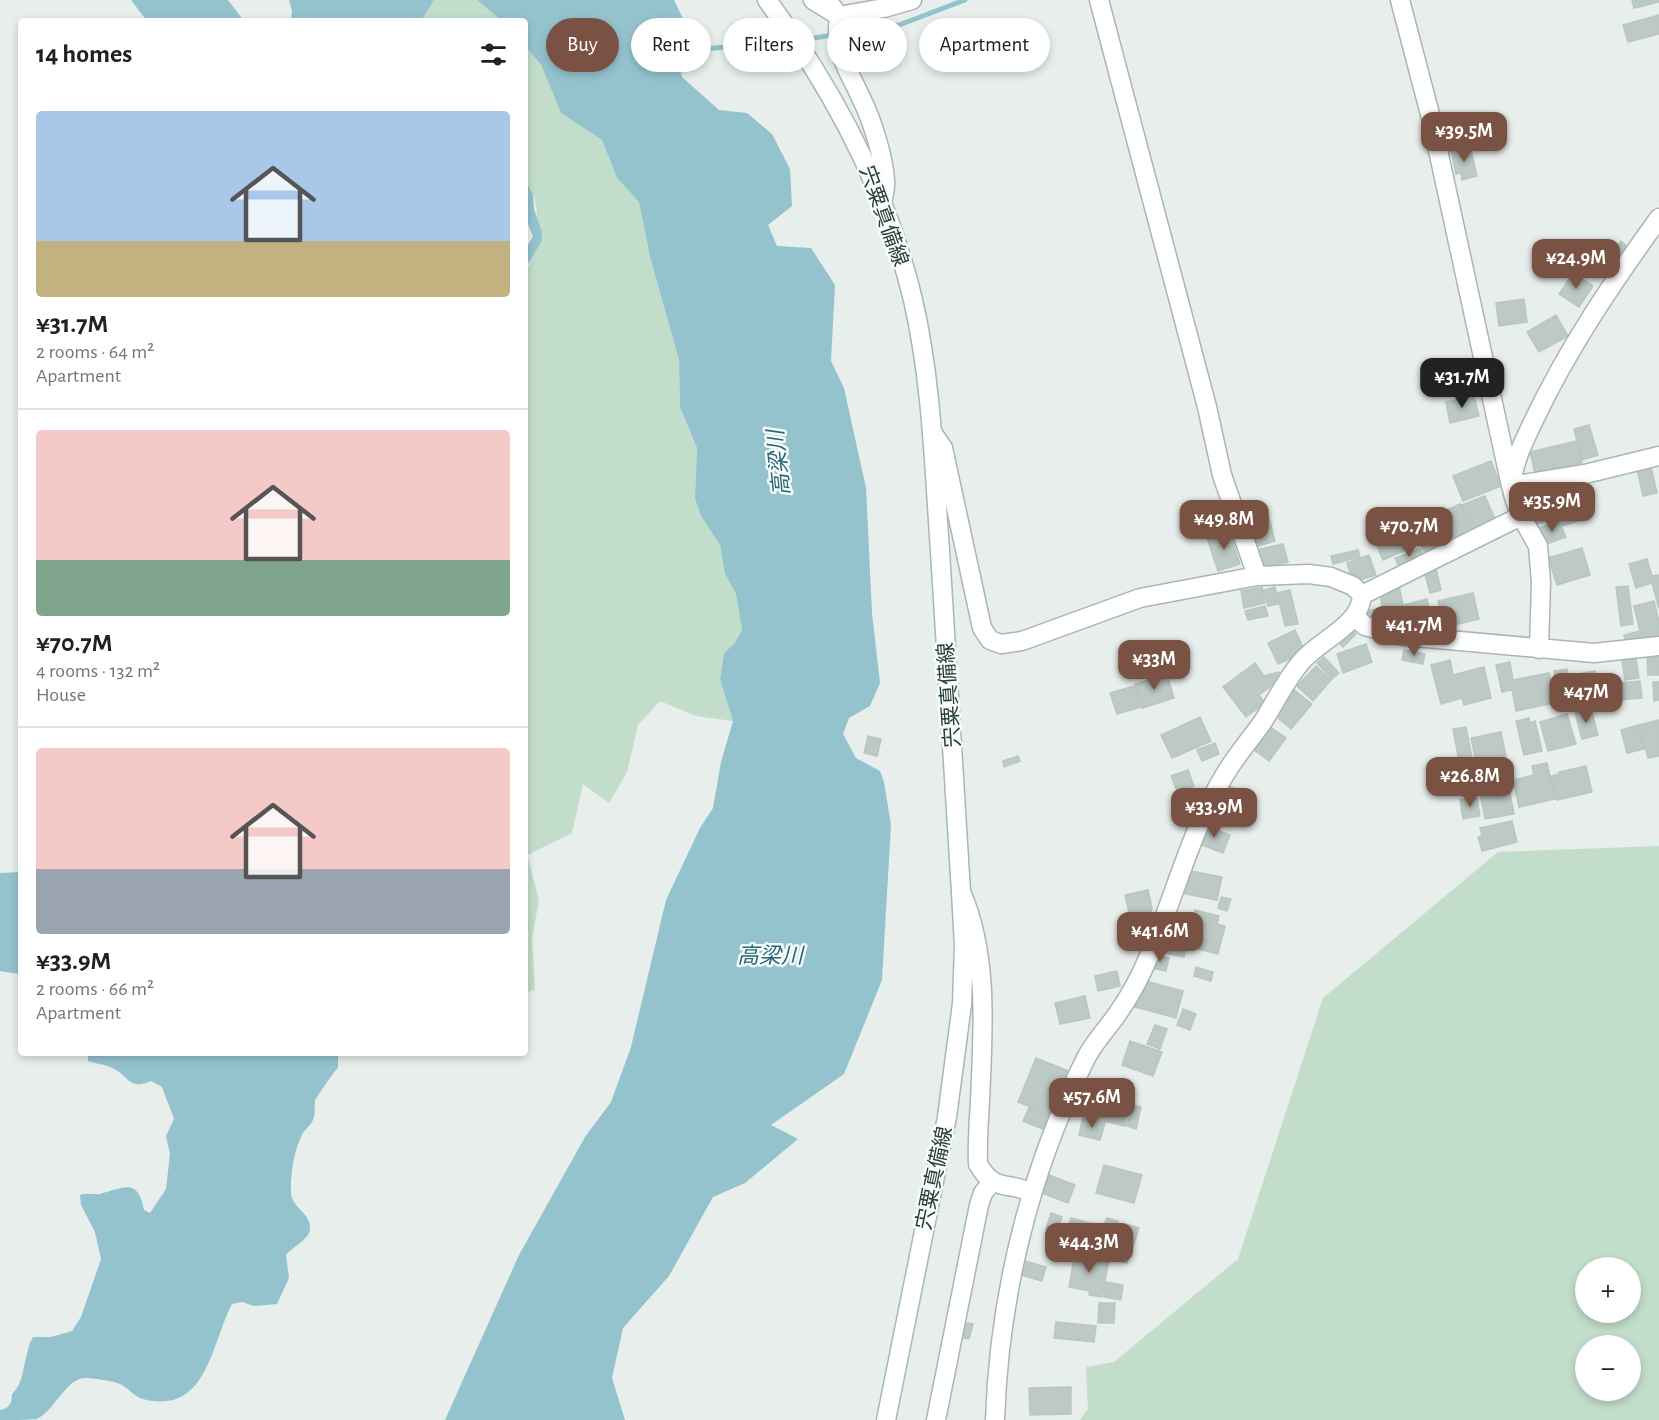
<!DOCTYPE html>
<html lang="en">
<head>
<meta charset="utf-8">
<style>
  :root { --surface:#fff; --page:#f6f6f6; --text:#202124; --muted:#757577; --line:#e0e0e0; --accent:#7a5244 }
  body { margin:0; font-family:"Alegreya Sans","Noto Sans JP",sans-serif; background:var(--page); color:var(--text); height:100vh; display:flex; flex-direction:column; font-size:22px; white-space:nowrap }
  * { box-sizing:border-box; margin:0 }
  p { font-size:20px; color:var(--muted) }
  .icon { flex:none; width:33px; height:33px; fill:none; stroke:currentColor; stroke-width:2; stroke-linecap:round; stroke-linejoin:round }
  .map { position:relative; flex:1; overflow:hidden }
  .drawer { position:absolute; left:18px; top:18px; width:510px; height:1038px; display:flex; flex-direction:column; background:var(--surface); border-radius:6px; box-shadow:0 3px 9px #0003 }
  .drawer>* { flex:none }
  .banner { position:absolute; left:546px; top:18px; width:570px; height:54px; display:flex; gap:12px }
  .buttons { position:absolute; left:1575px; top:1257px; display:grid; gap:12px }
  .buttons a { display:grid; place-items:center; width:66px; height:66px; border-radius:50%; background:var(--surface); box-shadow:0 3px 9px #0003; font-size:30px }
  .price { position:absolute; translate:-50% -51px; padding:0 14px; border-radius:12px; background:var(--accent); color:#fff; font-size:20px; line-height:39px; filter:drop-shadow(0 2px 3px #0008) }
  .price::after { content:''; position:absolute; left:50%; top:36px; width:18px; height:14px; margin-left:-9px; background:inherit; clip-path:polygon(0 0,100% 0,50% 100%) }
  .price.current { background:#222; color:#fff }
  ul { padding:0; list-style:none }
  li { display:grid; align-content:center; gap:12px; height:318px; padding:0 18px }
  li+li { border-top:2px solid var(--line) }
  li span { display:grid; place-items:center; height:186px; border-radius:6px; color:#555 }
  li>.icon { margin-inline-start:auto }
  span .icon { width:108px; height:108px; fill:#fffc; stroke-width:1 }
  li b { font-size:26px }
  h2 { display:flex; justify-content:space-between; align-items:center; height:72px; padding:0 18px; font-size:26px }
  .pill { padding:0 21px; border-radius:27px; background:var(--surface); box-shadow:0 3px 9px #0003; font-size:21px; line-height:54px }
  .pill.current { background:var(--accent); color:#fff }
  .map>svg:first-child { display:block }
  .green { fill:#c2ddca; fill-rule:evenodd }
  .water { fill:#94c3ce }
  .lines { fill:none; stroke-linecap:round; stroke-linejoin:round }
  .stream { stroke:#94c3ce; stroke-width:5 }
  .building { fill:#bcc9c4; stroke:#b9c7c2; stroke-width:1.5 }
  .minor-casing { stroke:#aab6b2; stroke-width:21 }
  .secondary-casing { stroke:#a6b9b3; stroke-width:21 }
  .minor { stroke:#fff; stroke-width:18 }
  .secondary { stroke:#fff; stroke-width:18 }
  .labels { text-anchor:middle; stroke-width:5; stroke-linejoin:round; paint-order:stroke }
  .street-label { font-size:21px; fill:#273f39; stroke:#f7fbf9 }
  .water-label { font-size:22px; font-style:italic; fill:#256777; stroke:#f7fbf9 }
</style>
</head>
<body>
<div class="map">
<svg width="1659" height="1420" viewBox="0 0 1659 1420">
  <rect width="100%" height="100%" fill="#e7eeeb"/>
  <path class="green" d="M434 0H477L502 21H421Z
    M525 46 541 65 561 113 602 140 617 178 639 202 650 257 679 360 680 407 697 448 695 499 701 516 720 545 725 574 736 594 742 630 734 644 724 653 720 679 733 721 696 716 660 701 638 725 627 772 609 803 583 784 572 833 527 855 539 900 532 939 535 990 525 993V269L529 266C534 241 541 221 534 196 532 190 527 185 525 180Z
    M1659 846V1420H1080L1088 1409 1086 1367 1114 1362 1238 1259 1323 998 1498 852ZM1586 1268H1630V1312H1586ZM1586 1346H1630V1390H1586Z"/>
  <path class="water" d="M131 0H228L244 21H147Z
    M289 0H434L421 21H291L292 11Z
    M477 0H674L686 25 676 49 682 77 719 110 747 113 772 134 790 169 792 206 768 225 777 246 811 248 835 285 831 361 844 388 866 488 872 613 880 683 870 706 849 718 843 734 856 758 880 771 884 782 891 825 882 980 844 1074 771 1125 798 1139 745 1183 713 1197 669 1276 623 1328 612 1378 625 1420H445L519 1255 585 1137 611 1102 631 1047 666 900 700 828 713 808 721 762 733 721 720 679 724 653 734 644 742 630 736 594 725 574 720 545 701 516 695 499 697 448 680 407 679 360 650 257 639 202 617 178 602 140 561 113 541 65 525 46V21H502Z
    M525 180 533 194 534 209 542 232 541 242 525 269V249L533 237 525 216Z
    M21 872V971L19 974 0 971V873Z
    M88 1053H338V1068C335 1070 315 1099 315 1101 314 1108 316 1113 313 1120 311 1125 305 1129 302 1135 294 1150 290 1175 291 1193 292 1208 311 1213 310 1229 309 1240 293 1246 286 1255L289 1278 277 1304 254 1306 242 1302 232 1304C211 1344 207 1416 143 1399 133 1396 129 1388 120 1384 115 1381 91 1378 84 1378 66 1379 55 1410 37 1419 27 1420 10 1420 0 1420V1410C9 1408 12 1404 12 1394 26 1382 23 1354 33 1337H51L72 1331 81 1317 101 1259 95 1232 81 1205 80 1195C87 1192 93 1195 100 1194 123 1188 138 1177 144 1210L150 1213 166 1189 170 1154 166 1136 174 1119 162 1087 151 1081C128 1091 129 1075 112 1068 105 1064 96 1064 88 1061Z"/>
  <g class="lines">
    <path class="stream" d="M801 40 899 25 965 0
      M672 52 792 41"/>
  </g>
  <path class="building" d="M1632 0H1659V2L1634 8Z
    M1659 15V34L1628 42 1623 25Z
    M1470 146 1477 176 1462 180 1461 173 1456 174 1451 150Z
    M1621 241 1629 248 1618 262 1609 255Z
    M1573 273 1593 286 1579 307 1559 294Z
    M1524 299 1527 322 1499 326 1496 303Z
    M1556 315 1568 336 1539 352 1527 332Z
    M1474 396 1479 416 1450 423 1446 402Z
    M1589 425 1598 455 1582 460 1574 429Z
    M1577 441 1582 463 1535 474 1530 452Z
    M1491 461 1501 486 1463 501 1453 476Z
    M1650 462 1657 493 1643 496 1636 465Z
    M1578 480 1585 496 1573 501 1567 484Z
    M1567 487 1576 508 1532 526 1524 505Z
    M1485 496 1497 524 1474 533 1462 505Z
    M1460 504 1473 533 1443 546 1430 518Z
    M1576 514 1578 521 1562 526 1560 520Z
    M1427 515 1441 546 1425 554 1412 523Z
    M1269 518 1275 541 1254 547 1248 524Z
    M1409 521 1419 544 1383 560 1373 537Z
    M1559 521 1566 537 1544 545 1537 529Z
    M1229 530 1240 564 1218 571 1207 538Z
    M1283 544 1288 562 1261 569 1256 550Z
    M1582 548 1590 575 1557 585 1548 558Z
    M1420 549 1424 557 1399 567 1395 558Z
    M1358 550 1360 557 1333 564 1331 556Z
    M1369 555 1376 575 1353 582 1347 563Z
    M1647 559 1652 576 1659 575V609L1652 583 1636 588 1629 564Z
    M1436 568 1441 590 1430 593 1424 571Z
    M1399 586 1403 605 1427 599 1432 619 1403 625 1402 620 1386 624 1379 591Z
    M1628 586 1633 624 1621 626 1616 587Z
    M1262 587 1265 603 1244 608 1241 591Z
    M1275 587 1279 604 1268 606 1264 590Z
    M1290 590 1298 624 1285 626 1277 593Z
    M1473 593 1479 619 1445 627 1438 601Z
    M1654 601 1659 622V635L1626 643 1624 635 1640 631 1634 606Z
    M1265 606 1268 616 1248 620 1245 611Z
    M1380 608 1382 618 1364 622 1362 612Z
    M1432 620 1433 625 1401 632 1400 627Z
    M1348 626 1356 634 1343 647 1335 639Z
    M1295 630 1305 652 1278 664 1268 643Z
    M1366 644 1372 662 1343 673 1337 654Z
    M1404 650 1425 654 1423 664 1402 660Z
    M1659 655V675H1648L1647 656Z
    M1324 657 1339 673 1332 679 1317 663Z
    M1636 659 1639 678 1625 680 1622 661Z
    M1450 660 1453 675 1484 667 1491 698 1464 705 1462 698 1441 704 1431 665Z
    M1510 662 1513 680 1549 673 1555 703 1516 711 1512 690 1502 692 1496 665Z
    M1255 663 1264 676 1279 672 1283 677 1259 695 1265 703 1246 717 1223 687Z
    M1316 666 1331 680 1313 701 1297 686Z
    M1567 669 1571 691 1568 692 1569 699 1559 701 1554 671Z
    M1595 671 1596 680 1610 678 1612 689 1599 691 1601 703 1572 708 1569 694 1574 693 1571 675Z
    M1167 675 1174 698 1142 708 1135 684Z
    M1640 681 1642 698 1617 700 1616 683Z
    M1653 682H1659V700L1654 701Z
    M1134 686 1141 707 1117 714 1110 693Z
    M1293 689 1312 704 1291 729 1273 714Z
    M1591 709 1598 735 1582 739 1575 713Z
    M1567 714 1576 744 1548 751 1540 722Z
    M1200 717 1211 741 1172 758 1161 735Z
    M1529 718 1530 723 1535 721 1542 751 1524 755 1516 721Z
    M1659 720V756L1648 758 1639 725Z
    M1266 724 1286 738 1269 761 1249 746Z
    M1638 725 1644 749 1627 753 1621 730Z
    M1466 727 1472 758 1459 761 1453 729Z
    M1501 732 1508 766 1485 770 1484 765 1477 766 1471 738Z
    M868 736 881 739 877 756 864 753Z
    M1215 743 1219 754 1202 761 1197 750Z
    M1018 756 1020 761 1004 767 1003 761Z
    M1547 763 1555 799 1519 807 1513 780 1534 775 1532 766Z
    M1586 766 1592 792 1557 800 1551 776 1559 774V772Z
    M1188 770 1194 786 1178 793 1171 776Z
    M1221 783 1243 792 1236 808 1215 798Z
    M1509 788 1514 814 1485 819 1480 793Z
    M1477 798 1480 816 1463 819 1460 800Z
    M1512 821 1517 842 1482 851 1478 837 1482 836 1480 828Z
    M1204 825 1230 835 1223 853 1197 843Z
    M1186 870 1222 877 1217 900 1181 893Z
    M1148 890 1152 908 1148 922 1132 926 1125 895Z
    M1221 897 1231 899 1227 911 1218 908Z
    M1195 910 1219 916 1217 924 1225 926 1218 954 1186 946 1184 957 1155 951 1158 936 1182 940 1185 928 1190 929Z
    M1154 954 1169 958 1166 971 1151 968Z
    M1196 967 1213 972 1211 981 1194 976Z
    M1117 971 1120 986 1098 991 1095 976Z
    M1142 980 1183 991 1176 1018 1135 1007Z
    M1085 996 1090 1018 1060 1024 1055 1003Z
    M1183 1009 1196 1014 1190 1030 1177 1025Z
    M1155 1025 1167 1029 1160 1049 1147 1044Z
    M1130 1041 1162 1052 1153 1076 1122 1065Z
    M1036 1058 1071 1072 1053 1116 1018 1102Z
    M1092 1096 1130 1105 1125 1126 1087 1117Z
    M1132 1105 1141 1107 1136 1129 1127 1126Z
    M1029 1108 1048 1116 1043 1129 1023 1121Z
    M1083 1118 1105 1123 1100 1140 1079 1135Z
    M1104 1165 1142 1175 1134 1203 1096 1193Z
    M1049 1175 1075 1185 1068 1203 1042 1193Z
    M1051 1213 1062 1217 1057 1232 1046 1229Z
    M1071 1218 1097 1225 1093 1239 1067 1232Z
    M1107 1218 1118 1221 1112 1240 1100 1236Z
    M1125 1224 1139 1228 1127 1263 1113 1259Z
    M1067 1233 1087 1239 1083 1253 1063 1247Z
    M1075 1254 1109 1260 1102 1297 1089 1295 1090 1291 1069 1287Z
    M1025 1261 1046 1267 1042 1281 1021 1275Z
    M1106 1282 1123 1285 1121 1300 1104 1297Z
    M1099 1303H1115L1114 1323H1098Z
    M963 1322 973 1324 969 1339 959 1337Z
    M1056 1322 1096 1326 1094 1342 1054 1338Z
    M1071 1387V1414L1030 1415 1029 1388Z"/>
  <g class="lines">
    <defs>
      <path id="minor" d="M813 0 839 16 884 8 912 0
        M827 0 839 16C834 55 847 66 862 100 872 120 884 158 885 181 886 188 883 197 882 204
        M1099 0 1207 407 1222 475 1257 576
        M1400 0 1431 118 1511 486 1585 474 1659 456
        M932 432 943 448 982 628 990 640 1001 644 1022 641 1140 598 1257 576 1309 574 1331 577 1353 586 1362 595C1361 625 1320 640 1302 661 1286 679 1275 703 1262 723 1249 741 1235 757 1224 776 1190 832 1175 896 1149 956 1141 975 1130 996 1118 1013 1108 1028 1094 1042 1086 1058 1030 1170 999 1295 995 1420
        M1521 516 1538 546 1541 582 1539 649
        M1362 595 1521 516C1518 507 1511 494 1512 485 1512 464 1525 439 1534 420 1568 348 1613 282 1659 218
        M1354 616 1365 626 1404 636 1594 653 1659 646
        M961 892C989 955 983 1032 980 1100 979 1121 977 1142 978 1164 995 1194 1008 1180 1031 1193
        M936 1420 979 1205 983 1193 993 1181"/>
      <path id="secondary" d="M767 0C834 90 887 191 913 300 932 382 934 468 940 551 947 665 954 778 961 892L964 946 962 1004 947 1117 886 1420"/>
    </defs>
    <use href="#minor" class="minor-casing"/>
    <use href="#secondary" class="secondary-casing"/>
    <use href="#minor" class="minor"/>
    <use href="#secondary" class="secondary"/>
  </g>
  <g class="labels">
    <g class="street-label">
      <text transform="translate(884 216) rotate(70)" y="7">宍粟真備線</text>
      <text transform="translate(949 695) rotate(-94)" y="7">宍粟真備線</text>
      <text transform="translate(934 1178) rotate(-78)" y="7">宍粟真備線</text>
    </g>
    <g class="water-label">
      <text transform="translate(778 463) rotate(-96)" y="8">高梁川</text>
      <text x="770" y="963">高梁川</text>
    </g>
  </g>
</svg>
<div class="buttons">
<a>+</a>
<a>−</a>
</div>
<b class="price" style="left:1464px;top:163px">¥39.5M</b>
<b class="price" style="left:1576px;top:290px">¥24.9M</b>
<b class="price current" style="left:1462px;top:409px">¥31.7M</b>
<b class="price" style="left:1552px;top:533px">¥35.9M</b>
<b class="price" style="left:1224px;top:551px">¥49.8M</b>
<b class="price" style="left:1409px;top:558px">¥70.7M</b>
<b class="price" style="left:1414px;top:657px">¥41.7M</b>
<b class="price" style="left:1154px;top:691px">¥33M</b>
<b class="price" style="left:1586px;top:724px">¥47M</b>
<b class="price" style="left:1470px;top:808px">¥26.8M</b>
<b class="price" style="left:1214px;top:839px">¥33.9M</b>
<b class="price" style="left:1160px;top:963px">¥41.6M</b>
<b class="price" style="left:1092px;top:1129px">¥57.6M</b>
<b class="price" style="left:1089px;top:1274px">¥44.3M</b>
<div class="banner">
<a class="pill current">Buy</a>
<a class="pill">Rent</a>
<a class="pill">Filters</a>
<a class="pill">New</a>
<a class="pill">Apartment</a>
</div>
<section class="drawer">
<h2>14 homes<svg class="icon" aria-label="filters" viewBox="0 0 24 24"><path d="M4 7h16M4 17h16"/><circle cx="9" cy="7" r="2"/><circle cx="15" cy="17" r="2"/></svg></h2>
<ul>
<li><span style="background:linear-gradient(#a9c7e8 70%,#c2b280 0)"><svg class="icon" aria-label="home" viewBox="0 0 24 24"><path d="M3 11l9-7 9 7M6 9v11h12V9"/></svg></span><div><b>¥31.7M</b><p>2 rooms · 64 m²</p><p>Apartment</p></div></li>
<li><span style="background:linear-gradient(#f6c9c9 70%,#7fa58c 0)"><svg class="icon" aria-label="home" viewBox="0 0 24 24"><path d="M3 11l9-7 9 7M6 9v11h12V9"/></svg></span><div><b>¥70.7M</b><p>4 rooms · 132 m²</p><p>House</p></div></li>
<li><span style="background:linear-gradient(#f6c9c9 65%,#9aa5b1 0)"><svg class="icon" aria-label="home" viewBox="0 0 24 24"><path d="M3 11l9-7 9 7M6 9v11h12V9"/></svg></span><div><b>¥33.9M</b><p>2 rooms · 66 m²</p><p>Apartment</p></div></li>
</ul>
</section>
</div>
</body>
</html>
